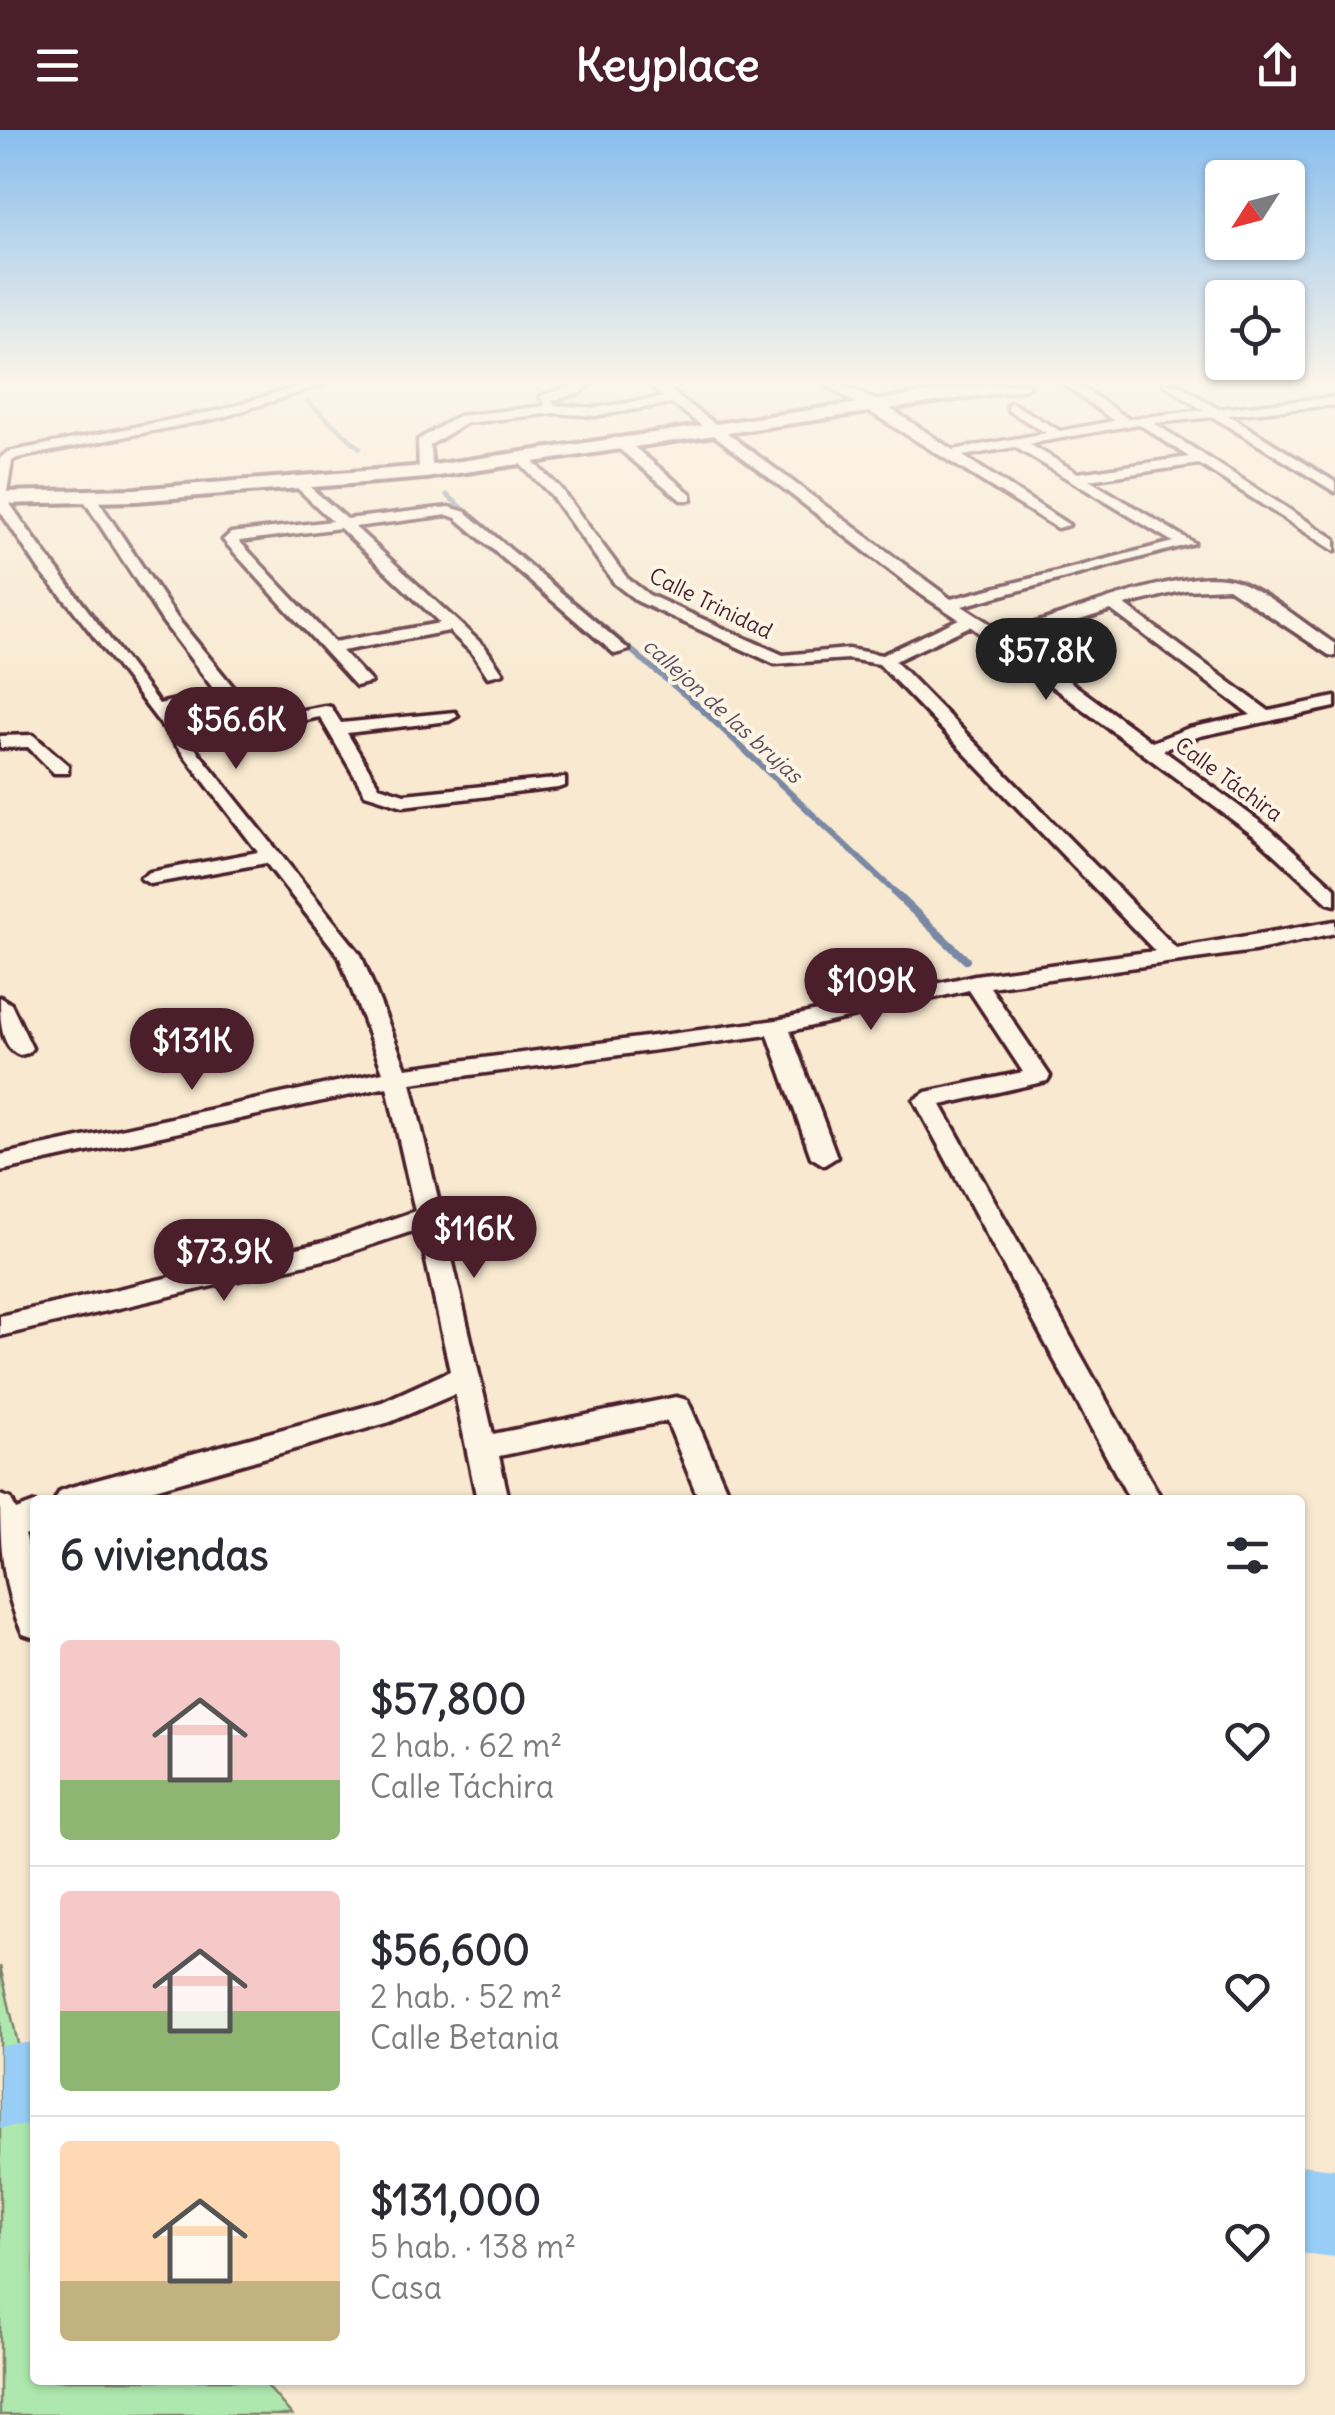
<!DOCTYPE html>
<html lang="es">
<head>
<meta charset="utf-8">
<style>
  :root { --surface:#fff; --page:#f2f2f3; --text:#2b2b33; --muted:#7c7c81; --line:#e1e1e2; --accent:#4a1f2b }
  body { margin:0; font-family:Delius,sans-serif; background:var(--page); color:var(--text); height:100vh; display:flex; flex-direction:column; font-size:38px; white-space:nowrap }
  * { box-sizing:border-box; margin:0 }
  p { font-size:32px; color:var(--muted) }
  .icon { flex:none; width:55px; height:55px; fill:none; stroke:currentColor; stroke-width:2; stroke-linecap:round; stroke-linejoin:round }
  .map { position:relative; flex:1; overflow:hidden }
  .details { position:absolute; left:30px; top:1365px; width:1275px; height:890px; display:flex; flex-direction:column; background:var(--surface); border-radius:10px; box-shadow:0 2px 8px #0004 }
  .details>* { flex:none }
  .needle { width:65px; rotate:234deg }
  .tools { position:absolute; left:1205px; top:30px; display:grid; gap:20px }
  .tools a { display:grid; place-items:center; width:100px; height:100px; border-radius:10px; background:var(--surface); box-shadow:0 2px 8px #0004; font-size:50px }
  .price { position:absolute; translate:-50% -85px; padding:0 22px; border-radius:35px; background:var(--accent); color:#fff; font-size:32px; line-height:65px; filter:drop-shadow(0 2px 5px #0008) }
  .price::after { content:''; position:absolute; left:50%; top:60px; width:30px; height:22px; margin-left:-15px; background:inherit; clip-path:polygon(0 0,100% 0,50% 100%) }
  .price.current { background:#222; color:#fff }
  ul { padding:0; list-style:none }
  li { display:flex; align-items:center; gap:30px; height:250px; padding:0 30px }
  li+li { border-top:2px solid var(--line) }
  li span { display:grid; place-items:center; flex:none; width:280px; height:200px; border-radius:10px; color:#555 }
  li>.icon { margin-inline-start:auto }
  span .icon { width:120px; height:120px; fill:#fffc; stroke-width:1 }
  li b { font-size:42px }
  h2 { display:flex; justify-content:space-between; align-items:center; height:120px; padding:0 30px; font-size:42px }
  header { display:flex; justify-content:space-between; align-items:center; height:130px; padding:0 30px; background:var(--accent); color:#fff; font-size:45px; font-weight:700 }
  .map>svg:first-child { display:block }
  .green { fill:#aee8ae; stroke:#7c846c; stroke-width:2.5 }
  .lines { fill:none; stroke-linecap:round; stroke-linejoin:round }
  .stream-far2 { stroke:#7988a5; stroke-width:5 }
  .stream-far1 { stroke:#7988a5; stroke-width:6 }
  .stream { stroke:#7988a5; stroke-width:8 }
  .river { fill:#98cef6; fill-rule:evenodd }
  .street-casing { stroke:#4a1f2b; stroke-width:7 }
  .secondary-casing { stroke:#4a1f2b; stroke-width:8 }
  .street { fill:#fcf5e5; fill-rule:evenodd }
  .secondary { fill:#fcf5e5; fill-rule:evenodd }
  .labels { text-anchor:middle; stroke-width:8; stroke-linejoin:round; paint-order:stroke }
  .far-street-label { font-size:22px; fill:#4a1f2b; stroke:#fcf5e5 }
  .far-water-label { font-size:22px; font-style:italic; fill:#5e4b5e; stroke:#fcf5e5 }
</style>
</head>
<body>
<header><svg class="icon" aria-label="menu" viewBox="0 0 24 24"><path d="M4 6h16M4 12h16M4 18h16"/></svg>Keyplace<svg class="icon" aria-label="share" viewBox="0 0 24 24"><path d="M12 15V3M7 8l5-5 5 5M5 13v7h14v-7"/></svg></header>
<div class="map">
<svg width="1335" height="2285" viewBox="0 0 1335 2285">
  <rect width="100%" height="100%" fill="#f8e9d0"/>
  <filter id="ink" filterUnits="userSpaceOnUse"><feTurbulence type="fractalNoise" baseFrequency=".01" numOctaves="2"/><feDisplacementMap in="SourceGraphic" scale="20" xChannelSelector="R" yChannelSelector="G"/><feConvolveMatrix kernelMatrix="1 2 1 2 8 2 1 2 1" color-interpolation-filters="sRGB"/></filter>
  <g filter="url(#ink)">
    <path class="green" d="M0 1836 35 1987V2250H262L292 2285H0Z"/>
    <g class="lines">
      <path class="stream-far2" d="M308 272 360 318
        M447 365 579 476"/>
      <path class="stream-far1" d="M576 474 697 575 898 765"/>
      <path class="stream" d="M895 763 966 830"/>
      <path class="river" d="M35 1912V1994L0 1998V1916Z
        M1300 2035 1335 2039V2127L1300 2123Z"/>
      <defs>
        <path id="street" d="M306 254H324L223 287 17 328 12 331 6 368C54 439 108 505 159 574L215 561 163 492 81 366 83 363H93L177 488 252 580 265 587 325 576 331 577 341 593 455 582 458 586 449 591 347 603 379 656 404 664 565 648V656L558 658 403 676 365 664 320 587C273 596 259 607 223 570L167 583 361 825 406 938 777 890 975 845 1155 821 879 534 848 529 775 534 637 471 615 454 550 364 512 326 524 323 560 358 627 448 649 465 783 525 848 519 882 525 959 489 922 465 672 273 595 286 554 283 466 293 430 315 433 342 426 346 419 342 418 310 458 286 545 276 540 266 578 254H591L580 263 553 270 555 275 595 278 664 267 648 254H661L951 469 1173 412 1015 317 963 326 1069 395 1057 398 825 254C864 254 919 299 953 320L1046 303 1008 280V274L1012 273 1060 301 1114 291 1064 254H1078L1128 289 1203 280 1164 254H1178L1218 279 1335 267V275L1228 285 1335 352V362L1213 287 1154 293 1335 409V421L1199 334 1089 350 1194 413 962 476 1004 503C1056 489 1189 432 1237 451 1268 463 1306 495 1335 514V526L1329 525 1228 458 1185 460 1125 475 1269 581 1335 567V577L1200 606 1163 620 1271 700 1335 758V775L1328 773 1257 708 970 496 895 531 1176 818 1335 791V803L1254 821 990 857 1050 946 1047 951 941 975 1162 1370H1130L914 970 926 962 1023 942 969 860 790 901 837 1027 824 1035 811 1027 768 905 411 953 493 1304 676 1267 687 1270 691 1278 731 1370H699L667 1291 499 1326 509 1370H477L455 1264 390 1292 116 1370H55L60 1361 71 1357 382 1272 450 1241 419 1099 332 1128 0 1206V1186L328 1111 415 1081 387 957 0 1041V1025L383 942 339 826 266 733 150 754 140 748 150 742 258 722 72 478 40 441 0 381V328L8 322 221 280ZM1139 294 1189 327 1078 343 1029 314ZM1111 480 1251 585 1189 598 1152 612 1015 511Z
          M613 308H623L691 364V370H681L613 314Z
          M297 346 347 389 449 377 466 382 629 520 615 524 456 388 448 385 355 397 485 517 503 543 488 547 473 524 449 501 342 521 371 552 356 556 223 410 231 403 332 391 292 353 290 350ZM340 398 440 493 334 512 239 411Z
          M33 605 68 635V643H54L28 617 0 618V606Z
          M0 867 11 874 32 918 28 923 20 925C0 918 0 888 0 867Z
          M0 1365 11 1369 16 1380 35 1373V1400L24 1405 35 1440V1508L23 1504C2 1459 0 1414 0 1365Z"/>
        <path id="secondary" d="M989 254H1032L1023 259 426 348 136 371 0 374V362L136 359 426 336Z"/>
      </defs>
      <use href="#street" class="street-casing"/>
      <use href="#secondary" class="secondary-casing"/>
      <use href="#street" class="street"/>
      <use href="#secondary" class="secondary"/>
    </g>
  </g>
  <linearGradient id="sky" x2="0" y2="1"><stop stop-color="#88beee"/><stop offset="0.44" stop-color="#fcf5ea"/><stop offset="1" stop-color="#fcf5ea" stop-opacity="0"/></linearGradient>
  <rect width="1335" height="574" fill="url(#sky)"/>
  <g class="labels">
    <g class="far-street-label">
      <text transform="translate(711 473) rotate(26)" y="8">Calle Trinidad</text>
      <text transform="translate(1229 649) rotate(36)" y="8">Calle Táchira</text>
    </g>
    <g class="far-water-label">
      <text transform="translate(723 580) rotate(42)" y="8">callejon de las brujas</text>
    </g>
  </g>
</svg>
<div class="tools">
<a><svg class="needle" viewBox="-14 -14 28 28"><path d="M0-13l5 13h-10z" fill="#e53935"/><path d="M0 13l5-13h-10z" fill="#7c7c81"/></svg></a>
<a><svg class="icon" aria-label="locate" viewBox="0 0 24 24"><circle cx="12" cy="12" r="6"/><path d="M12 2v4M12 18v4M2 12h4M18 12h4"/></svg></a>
</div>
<b class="price current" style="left:1046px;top:573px">$57.8K</b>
<b class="price" style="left:236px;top:642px">$56.6K</b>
<b class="price" style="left:871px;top:903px">$109K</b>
<b class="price" style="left:192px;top:963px">$131K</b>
<b class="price" style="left:474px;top:1151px">$116K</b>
<b class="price" style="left:224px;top:1174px">$73.9K</b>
<section class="details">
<h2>6 viviendas<svg class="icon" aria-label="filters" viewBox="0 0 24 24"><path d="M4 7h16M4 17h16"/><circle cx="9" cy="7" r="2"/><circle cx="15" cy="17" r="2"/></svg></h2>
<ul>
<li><span style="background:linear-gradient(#f6c9c9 70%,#8fb573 0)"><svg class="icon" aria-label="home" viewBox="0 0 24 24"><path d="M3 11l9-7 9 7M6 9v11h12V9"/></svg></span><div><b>$57,800</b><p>2 hab. · 62 m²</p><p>Calle Táchira</p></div><svg class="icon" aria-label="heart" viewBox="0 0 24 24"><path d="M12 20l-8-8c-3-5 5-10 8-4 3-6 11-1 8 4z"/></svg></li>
<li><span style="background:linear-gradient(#f6c9c9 60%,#8fb573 0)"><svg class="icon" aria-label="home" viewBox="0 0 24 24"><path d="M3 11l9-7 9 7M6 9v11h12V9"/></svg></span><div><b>$56,600</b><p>2 hab. · 52 m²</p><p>Calle Betania</p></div><svg class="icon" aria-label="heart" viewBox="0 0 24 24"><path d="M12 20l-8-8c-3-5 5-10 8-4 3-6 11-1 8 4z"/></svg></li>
<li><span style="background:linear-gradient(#ffd9b3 70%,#c2b280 0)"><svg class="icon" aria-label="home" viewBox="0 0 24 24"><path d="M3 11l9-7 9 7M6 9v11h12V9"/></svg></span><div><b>$131,000</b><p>5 hab. · 138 m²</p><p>Casa</p></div><svg class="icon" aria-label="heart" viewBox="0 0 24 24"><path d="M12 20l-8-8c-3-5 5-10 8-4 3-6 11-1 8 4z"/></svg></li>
</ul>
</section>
</div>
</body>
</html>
